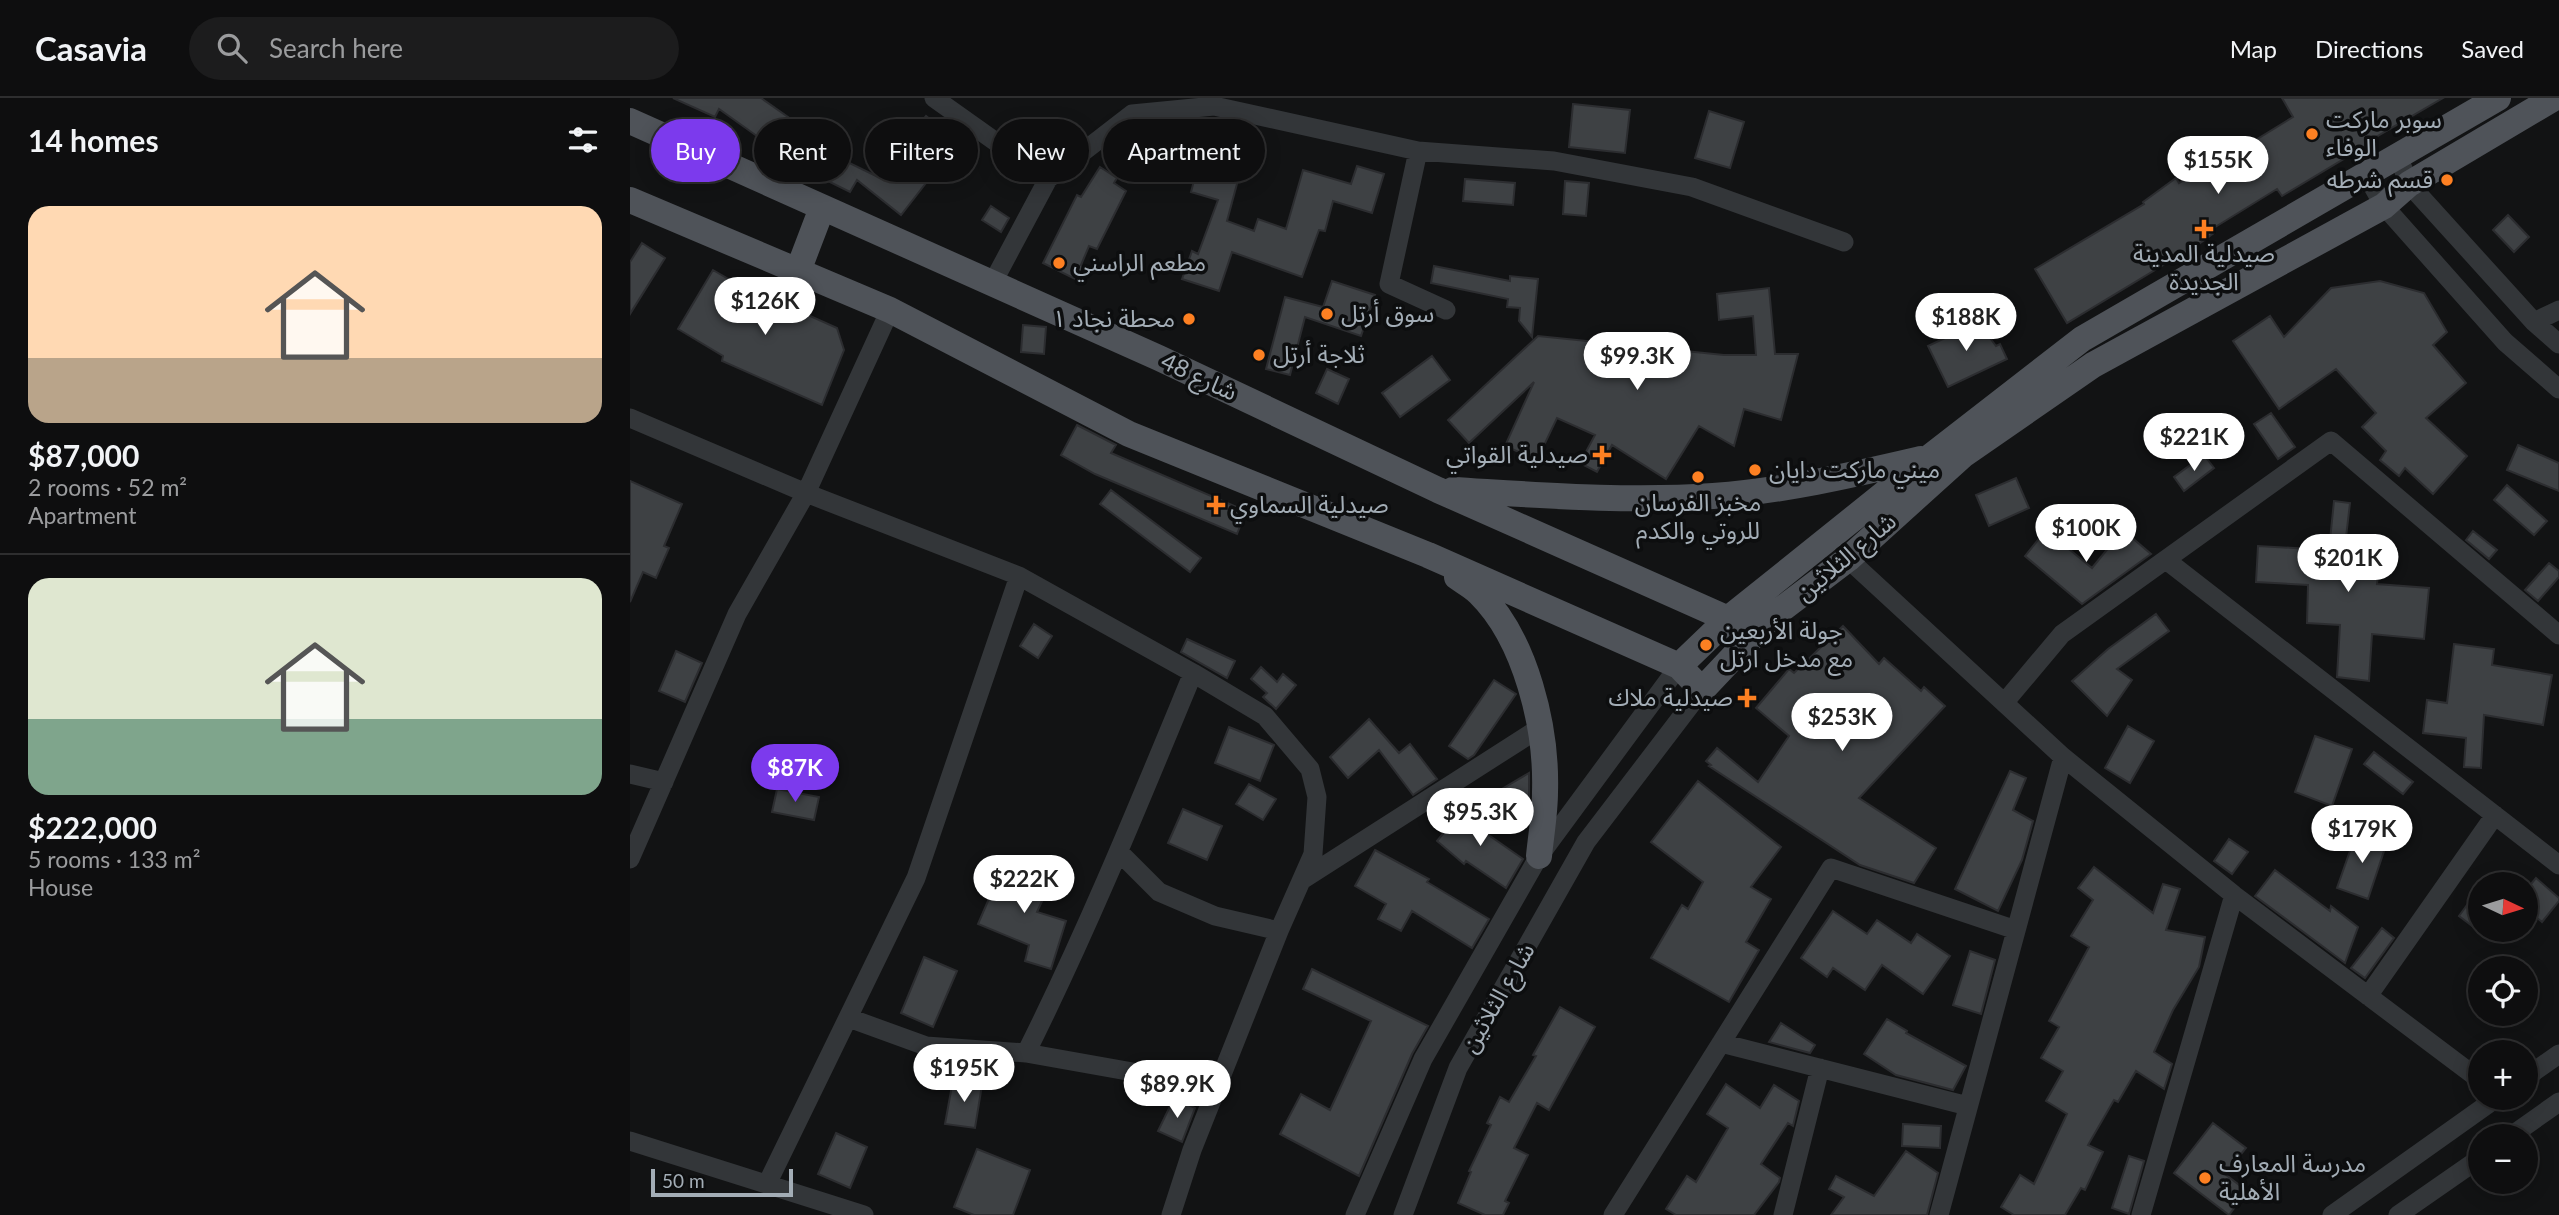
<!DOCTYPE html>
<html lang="en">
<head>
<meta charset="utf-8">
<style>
  :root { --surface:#0e0e0f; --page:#1c1c1d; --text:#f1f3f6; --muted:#9b9c9e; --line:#2e2e2f; --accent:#7c3aed }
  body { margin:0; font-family:Lato,"Noto Sans Arabic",sans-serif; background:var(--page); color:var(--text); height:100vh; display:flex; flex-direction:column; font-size:26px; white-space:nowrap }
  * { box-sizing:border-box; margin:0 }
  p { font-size:23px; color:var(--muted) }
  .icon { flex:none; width:38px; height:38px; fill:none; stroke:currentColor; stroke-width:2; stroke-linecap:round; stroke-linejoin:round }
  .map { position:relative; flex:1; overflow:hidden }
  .sheet { display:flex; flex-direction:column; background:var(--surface); width:630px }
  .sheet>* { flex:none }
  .banner { position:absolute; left:21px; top:21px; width:665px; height:63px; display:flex; gap:14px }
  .needle { width:46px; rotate:94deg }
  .controls { position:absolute; left:1838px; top:774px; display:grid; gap:14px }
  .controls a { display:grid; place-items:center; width:70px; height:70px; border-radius:50%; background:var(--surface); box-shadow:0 4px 18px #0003,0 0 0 2px var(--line); font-size:35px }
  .scale { position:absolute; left:21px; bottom:18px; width:142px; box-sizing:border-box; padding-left:7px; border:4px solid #a3adb6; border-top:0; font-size:19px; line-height:24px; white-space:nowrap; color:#a3adb6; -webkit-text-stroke:5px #0d0e0f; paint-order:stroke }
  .price { position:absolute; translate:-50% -60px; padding:0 16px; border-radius:24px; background:#fff; color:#222; font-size:23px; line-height:46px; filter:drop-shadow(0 2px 4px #0008) }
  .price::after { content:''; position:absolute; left:50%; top:42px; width:21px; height:16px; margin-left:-10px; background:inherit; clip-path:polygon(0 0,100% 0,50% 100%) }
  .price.current { background:var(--accent); color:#fff }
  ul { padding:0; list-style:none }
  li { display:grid; align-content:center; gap:14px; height:371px; padding:0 28px }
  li+li { border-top:2px solid var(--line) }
  li span { display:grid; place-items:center; height:217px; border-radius:21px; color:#555 }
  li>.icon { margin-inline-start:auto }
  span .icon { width:126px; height:126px; fill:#fffc; stroke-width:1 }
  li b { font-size:30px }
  h2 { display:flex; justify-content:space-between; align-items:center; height:84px; padding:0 28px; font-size:30px }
  .pill { padding:0 24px; border-radius:32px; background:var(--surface); box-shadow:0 4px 18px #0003,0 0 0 2px var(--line); font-size:24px; line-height:63px }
  .pill.current { background:var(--accent); color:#fff }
  header { display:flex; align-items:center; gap:42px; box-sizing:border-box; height:98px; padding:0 35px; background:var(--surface); border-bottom:2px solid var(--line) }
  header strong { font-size:33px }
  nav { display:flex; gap:38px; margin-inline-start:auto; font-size:24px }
  .search { width:490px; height:63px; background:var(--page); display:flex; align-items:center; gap:18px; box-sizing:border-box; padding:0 24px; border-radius:38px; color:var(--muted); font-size:26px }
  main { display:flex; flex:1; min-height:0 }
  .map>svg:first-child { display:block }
  .building { fill:#3e4144; stroke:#2c2d30; stroke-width:2 }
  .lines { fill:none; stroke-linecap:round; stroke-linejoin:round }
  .minor { stroke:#333639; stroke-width:19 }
  .major { stroke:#4f5359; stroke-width:26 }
  .poi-dot { fill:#fd8022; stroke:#0d0e0f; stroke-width:2.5 }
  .labels { text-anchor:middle; stroke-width:7; stroke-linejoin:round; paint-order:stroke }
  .poi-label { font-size:24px; fill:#a3adb6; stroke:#0d0e0f; text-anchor:start }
  .street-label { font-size:24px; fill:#a3adb6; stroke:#0d0e0f }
</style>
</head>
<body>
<header>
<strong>Casavia</strong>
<div class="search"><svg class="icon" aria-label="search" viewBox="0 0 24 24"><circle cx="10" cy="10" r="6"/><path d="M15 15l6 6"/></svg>Search here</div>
<nav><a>Map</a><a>Directions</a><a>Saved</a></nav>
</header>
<main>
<section class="sheet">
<h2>14 homes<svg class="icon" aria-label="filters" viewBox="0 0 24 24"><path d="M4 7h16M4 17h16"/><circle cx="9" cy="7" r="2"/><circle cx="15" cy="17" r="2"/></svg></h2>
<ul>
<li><span style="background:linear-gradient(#ffd9b3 70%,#b9a48a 0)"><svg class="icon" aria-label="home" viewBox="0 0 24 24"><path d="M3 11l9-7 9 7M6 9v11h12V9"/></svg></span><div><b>$87,000</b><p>2 rooms · 52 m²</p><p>Apartment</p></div></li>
<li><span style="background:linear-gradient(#dfe7d0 65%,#7fa58c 0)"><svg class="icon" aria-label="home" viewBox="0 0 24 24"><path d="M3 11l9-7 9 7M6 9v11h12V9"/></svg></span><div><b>$222,000</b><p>5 rooms · 133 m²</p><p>House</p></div></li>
</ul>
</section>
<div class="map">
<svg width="1929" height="1117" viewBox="0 0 1929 1117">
  <rect width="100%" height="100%" fill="#121314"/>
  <path class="building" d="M43 0H131L158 19 150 31 248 79 296 18 328 44 271 117 227 82 220 94 143 56 145 51 89 11 85 19Z
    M1652 0H1813L1741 42 1742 44 1652 98 1647 91 1582 131 1584 135 1551 159 1550 157 1437 225 1405 171 1514 106 1513 104 1546 80 1549 85 1604 50 1606 54 1663 19Z
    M943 6 1000 12 995 55 939 49Z
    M1079 13 1114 24 1100 70 1065 60Z
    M577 34 618 45 597 123 624 133 628 121 656 131 673 72 721 86 727 68 754 76 742 115 703 103 695 133 689 132 672 179 602 154 589 193 552 181 562 153 568 156 588 102 561 94Z
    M505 43 541 68 533 79 497 55Z
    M470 69 487 80 484 85 496 93 467 151 459 148 451 167 458 170 451 184 413 165 447 97 451 99Z
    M835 81 885 85 883 107 833 103Z
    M935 83 959 85 956 118 933 116Z
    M361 108 379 120 371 134 352 122Z
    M1878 117 1899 139 1884 154 1863 132Z
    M12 145 35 160 0 216V164Z
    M804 168 880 183V178L908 181 902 239 889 223 890 210 877 209 878 201 801 185Z
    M83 172 102 183 207 230 214 252 192 307 92 263 93 258 48 231Z
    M702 183 745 197 731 238 675 219 660 277 636 271 655 199 693 209Z
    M1750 183 1794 195 1817 234 1803 247 1836 285 1796 320 1837 358 1803 396 1775 370 1769 378 1750 362 1756 353 1732 329 1746 315 1706 271 1649 311 1603 243 1640 218 1654 239 1701 190Z
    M1139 190 1145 256H1168L1151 322 1114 311 1104 348 1069 328 1036 381 982 347 967 374 950 365 965 337 927 320 907 362 875 348 904 284 839 345 818 322 908 238 1094 257H1126L1123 218 1089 222 1087 196Z
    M1344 218 1366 248 1370 246 1377 261 1318 289 1298 248 1332 232 1329 229Z
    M393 227 416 229 414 256 391 254Z
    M802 258 820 282 770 319 752 295Z
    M697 271 719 281 708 306 686 295Z
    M1641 315 1665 349 1648 361 1624 326Z
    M447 327 486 347 481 355 616 413 607 436 465 376 431 357Z
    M1888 347 1929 365V393L1877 372Z
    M1574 357 1584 370 1554 393 1544 379Z
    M1386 380 1399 410 1359 428 1346 397Z
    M0 383 52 406 34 448 39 450 26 480 13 474 0 504Z
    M1877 387 1917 423 1904 437 1864 402Z
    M481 392 571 460 560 474 470 406Z
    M1704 403 1720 405 1715 448 1751 453 1747 486 1799 490 1794 541 1742 536 1739 583 1707 579 1710 527 1677 525 1678 487 1626 484 1628 448 1699 452Z
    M1416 432 1462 470 1493 432 1521 456 1452 506 1395 458Z
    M1843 433 1867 452 1859 461 1836 442Z
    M1919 465 1929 473V479L1908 503 1895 492Z
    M1526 516 1539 533 1487 571 1502 582 1477 618 1442 583 1478 551Z
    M404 526 422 538 408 560 390 548Z
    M1213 528 1249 566 1254 560 1291 593 1294 589 1315 608 1229 700 1306 750 1284 785 1230 767 1079 668 1081 667 1076 663 1087 650 1128 684 1159 638 1126 610 1159 571 1164 575Z
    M557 541 605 563 597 580 551 554Z
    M1824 546 1864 551 1862 567 1922 577 1913 627 1854 617 1851 670 1834 669 1836 640 1793 635 1797 602 1817 605Z
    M46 553 72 565 55 604 29 593Z
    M631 569 647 584 653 576 666 587 646 611 633 599 637 595 621 581Z
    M864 582 886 596 844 657 838 661 819 648Z
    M739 621 769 655 780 646 807 681 783 697 749 652 718 680 700 659Z
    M1498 628 1524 643 1500 685 1475 670Z
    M599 629 644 647 630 683 585 665Z
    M1685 638 1722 651 1702 708 1665 694Z
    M1744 654 1783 684 1773 696 1734 666Z
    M1380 673 1396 680 1383 712 1403 723 1392 762 1368 813 1325 791Z
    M899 675V706L879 718 865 695Z
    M1068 683 1151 749 1121 789 1141 801 1116 844 1129 852 1099 904 1021 860 1052 807 1058 811 1073 784 1021 744Z
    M619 686 646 701 633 722 606 706Z
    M147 691 189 699 184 722 142 714Z
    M835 709 860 729 853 733 893 761 876 790 836 763 834 766 807 743Z
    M553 711 592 728 577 762 538 745Z
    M1727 733 1757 744 1738 801 1707 790Z
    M1599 741 1618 754 1602 776 1584 763Z
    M745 752 799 781 797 784 859 821 842 850 782 813 771 833 748 821 756 806 725 788Z
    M374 766 420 786 407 814 436 823 421 871 395 863 399 847 348 826Z
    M1464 769 1523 815 1533 786 1550 791 1536 832 1575 839 1569 869 1543 912 1524 954 1542 966 1534 991 1506 973 1488 1004 1484 1002 1458 1047 1473 1054 1455 1092 1451 1090 1435 1117H1384L1371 1109 1390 1077 1404 1086 1437 1016 1416 1003 1433 973 1411 960 1429 929 1419 923 1459 849 1441 838 1463 802 1448 790Z
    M1645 772 1700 813 1701 808 1728 829 1715 865 1625 798Z
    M1906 780 1929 800V803L1912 824 1895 810V793Z
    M1850 789V834L1829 818Z
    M1203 813 1237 836 1247 822 1281 845 1287 836 1320 858 1293 896 1252 867 1235 892 1203 870 1197 879 1171 860Z
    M1752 830 1764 840 1735 880 1721 870Z
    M1340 853 1365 862 1351 916 1323 907Z
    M294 859 327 873 303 929 271 915Z
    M682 871 798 928 782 956 729 1078 650 1036 671 996 700 1012 741 923 673 891Z
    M930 909 965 929 919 1012 907 1005 884 1050 898 1057 875 1103 879 1105 873 1117H855L828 1105 841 1074 839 1073 861 1027 857 1025 870 999 879 1004 906 958 903 957Z
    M1257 921 1277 933 1276 935 1336 968 1323 992 1266 977 1234 956Z
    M1151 925 1185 947 1180 955 1139 944Z
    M323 982 352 987 345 1030 315 1026Z
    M1096 986 1130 1010 1144 987 1169 1003 1163 1028 1158 1025 1131 1066 1150 1080 1149 1084 1124 1117H1046L1036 1111 1057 1078 1066 1084 1098 1030 1077 1016Z
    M544 1000 565 1010 552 1044 528 1033Z
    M1583 1025 1616 1050 1595 1076 1617 1093 1599 1117 1544 1075Z
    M1273 1026 1311 1028 1310 1050 1272 1048Z
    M206 1035 237 1049 220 1090 188 1076Z
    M347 1051 400 1072 383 1117H344L324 1109Z
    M1276 1053 1308 1075 1297 1117H1201L1214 1099 1199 1091 1206 1078 1244 1098Z
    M1499 1058 1514 1063 1499 1116 1482 1110Z"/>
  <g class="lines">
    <path class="minor" d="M304 0 418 81
      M788 53 759 186 816 212
      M1768 58 1779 86 1904 224 1929 246
      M1737 78 1754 108 1875 244 1929 291
      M362 186 418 81 502 16 584 8 788 53 924 63 1062 89 1214 144
      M1904 224 1929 212
      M0 320 176 395 389 478 563 575 635 618 680 671 687 699 683 756 649 833 587 989 562 1052 541 1117
      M1218 461 1433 659 1604 797 1850 982
      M1536 462 1929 767
      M1374 605 1432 536 1701 343 1929 537
      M0 676 34 684
      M489 754 529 794 585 818 649 833
      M0 761 107 516 176 395 260 212
      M672 782 911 629
      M1738 898 1865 717
      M219 920 296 948 396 955 587 989
      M1091 945 1338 1008
      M396 955C458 831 510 703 563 575
      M1895 980 1929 956
      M1881 1038 1929 1004
      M0 1043 234 1117
      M137 1086 286 780 389 478
      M725 1117 793 961 909 758 1049 568
      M773 1117 828 970 956 744 1072 592
      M983 1117 1201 770 1386 832
      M1153 1117 1190 970
      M1309 1117 1433 659
      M1511 1117 1604 797
      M1702 1117 1868 999
      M1768 1117 1850 1060"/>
    <path class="major" d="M0 23 529 260 808 392 1098 521 1140 520
      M0 102 260 212 499 336 798 457 1049 568 1072 592 1140 520 1218 461 1333 357 1463 267 1754 108 1779 86 1924 0
      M168 173 192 110
      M823 392C909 397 996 404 1083 398 1154 393 1222 377 1291 361
      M827 479C834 484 843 489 849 495 896 541 917 630 915 694 915 715 911 737 909 758
      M1049 568 1098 521 1300 359 1452 241 1868 0"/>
  </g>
  <g class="poi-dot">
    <circle cx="1682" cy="36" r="7"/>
    <circle cx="1817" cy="82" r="7"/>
    <path d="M1570.5 120.5h7v7h7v7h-7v7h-7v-7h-7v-7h7z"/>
    <circle cx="429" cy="165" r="7"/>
    <circle cx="697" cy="216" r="7"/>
    <circle cx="559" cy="221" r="7"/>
    <circle cx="629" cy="257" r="7"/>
    <path d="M968.5 346.5h7v7h7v7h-7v7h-7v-7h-7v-7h7z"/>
    <circle cx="1125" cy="372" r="7"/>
    <circle cx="1068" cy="379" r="7"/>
    <path d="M582.5 396.5h7v7h7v7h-7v7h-7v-7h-7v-7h7z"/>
    <circle cx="1076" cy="547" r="7"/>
    <path d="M1113.5 589.5h7v7h7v7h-7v7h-7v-7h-7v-7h7z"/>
    <circle cx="1575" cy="1080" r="7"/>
  </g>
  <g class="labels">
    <g class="poi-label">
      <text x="1696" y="30">سوبر ماركت<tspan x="1696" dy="28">الوفاء</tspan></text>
      <text x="1803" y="90" text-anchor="end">قسم شرطه</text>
      <text x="1574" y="164" text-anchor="middle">صيدلية المدينة<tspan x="1574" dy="28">الجديدة</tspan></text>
      <text x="443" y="173">مطعم الراسني</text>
      <text x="711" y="224">سوق أرتل</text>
      <text x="545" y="229" text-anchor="end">محطة نجاد ١</text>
      <text x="643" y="265">ثلاجة أرتل</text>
      <text x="958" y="365" text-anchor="end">صيدلية القواتي</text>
      <text x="1139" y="380">ميني ماركت دايان</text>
      <text x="1068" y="413" text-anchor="middle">مخبز الفرسان<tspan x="1068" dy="28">للروتي والكدم</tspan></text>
      <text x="600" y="415">صيدلية السماوي</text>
      <text x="1090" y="541">جولة الأربعين<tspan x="1090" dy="28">مع مدخل ارتل</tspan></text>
      <text x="1103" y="608" text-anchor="end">صيدلية ملاك</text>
      <text x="1589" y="1074">مدرسة المعارف<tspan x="1589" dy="28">الأهلية</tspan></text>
    </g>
    <g class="street-label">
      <text transform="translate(569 279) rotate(25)" y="8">شارع 48</text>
      <text transform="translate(1216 459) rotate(-40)" y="8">شارع الثلاثين</text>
      <text transform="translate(868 900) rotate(-60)" y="8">شارع الثلاثين</text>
    </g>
  </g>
</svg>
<div class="controls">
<a><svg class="needle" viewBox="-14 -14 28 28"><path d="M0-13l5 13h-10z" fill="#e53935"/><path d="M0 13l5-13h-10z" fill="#9b9c9e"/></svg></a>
<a><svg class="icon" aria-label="locate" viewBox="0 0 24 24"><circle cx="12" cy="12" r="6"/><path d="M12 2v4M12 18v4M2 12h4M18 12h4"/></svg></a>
<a>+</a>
<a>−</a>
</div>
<div class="scale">50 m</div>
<b class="price" style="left:1588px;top:98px">$155K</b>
<b class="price" style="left:135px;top:239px">$126K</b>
<b class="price" style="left:1336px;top:255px">$188K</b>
<b class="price" style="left:1007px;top:294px">$99.3K</b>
<b class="price" style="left:1564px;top:375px">$221K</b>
<b class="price" style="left:1456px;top:466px">$100K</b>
<b class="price" style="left:1718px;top:496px">$201K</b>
<b class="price" style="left:1212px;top:655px">$253K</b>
<b class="price current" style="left:165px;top:706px">$87K</b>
<b class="price" style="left:850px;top:750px">$95.3K</b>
<b class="price" style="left:1732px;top:767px">$179K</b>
<b class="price" style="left:394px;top:817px">$222K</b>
<b class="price" style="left:334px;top:1006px">$195K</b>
<b class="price" style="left:547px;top:1022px">$89.9K</b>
<div class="banner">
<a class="pill current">Buy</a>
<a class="pill">Rent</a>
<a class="pill">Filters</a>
<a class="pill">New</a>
<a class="pill">Apartment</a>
</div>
</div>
</main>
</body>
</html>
